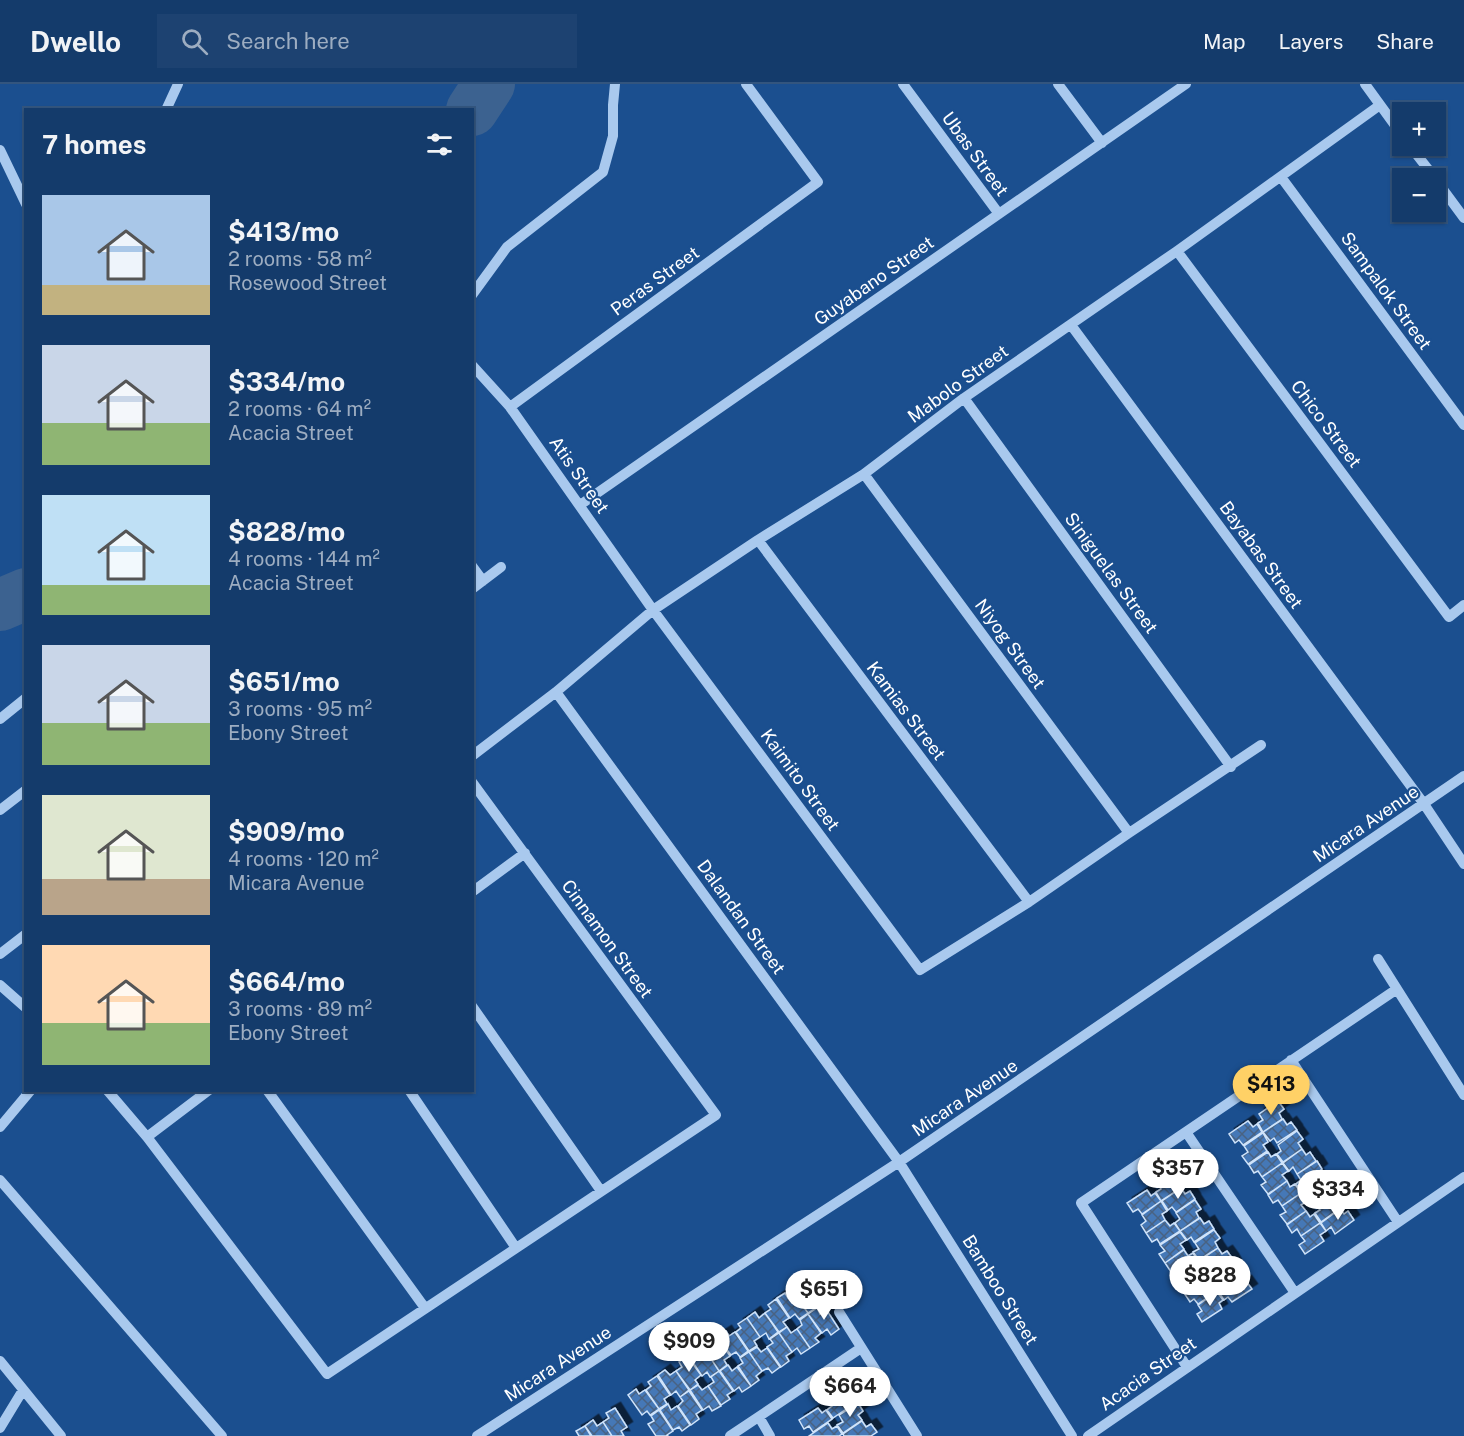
<!DOCTYPE html>
<html lang="en">
<head>
<meta charset="utf-8">
<style>
  :root { --surface:#143b6b; --page:#1d4271; --text:#f1f3f6; --muted:#9dadc1; --line:#33557e; --accent:#ffd166 }
  body { margin:0; font-family:"Public Sans",sans-serif; background:var(--page); color:var(--text); height:100vh; display:flex; flex-direction:column; font-size:22px; white-space:nowrap }
  * { box-sizing:border-box; margin:0 }
  p { font-size:20px; color:var(--muted) }
  .icon { flex:none; width:33px; height:33px; fill:none; stroke:currentColor; stroke-width:2; stroke-linecap:round; stroke-linejoin:round }
  .map { position:relative; flex:1; overflow:hidden }
  .details { position:absolute; left:24px; top:24px; width:450px; height:984px; display:flex; flex-direction:column; background:var(--surface); border-radius:0px; box-shadow:0 2px 4px #0004,0 0 0 2px var(--line) }
  .details>* { flex:none }
  .controls { position:absolute; left:1392px; top:18px; display:grid; gap:12px }
  .controls a { display:grid; place-items:center; width:54px; height:54px; border-radius:0px; background:var(--surface); box-shadow:0 2px 4px #0004,0 0 0 2px var(--line); font-size:30px }
  .price { position:absolute; translate:-50% -51px; padding:0 14px; border-radius:21px; background:#fff; color:#222; font-size:20px; line-height:39px; filter:drop-shadow(0 2px 3px #0008) }
  .price::after { content:''; position:absolute; left:50%; top:36px; width:18px; height:14px; margin-left:-9px; background:inherit; clip-path:polygon(0 0,100% 0,50% 100%) }
  .price.on { background:var(--accent); color:#111 }
  ul { padding:0; list-style:none }
  li { display:flex; align-items:center; gap:18px; height:150px; padding:0 18px }
  li span { display:grid; place-items:center; flex:none; width:168px; height:120px; border-radius:0px; color:#555 }
  li>.icon { margin-inline-start:auto }
  span .icon { width:72px; height:72px; fill:#fffc; stroke-width:1 }
  li b { font-size:26px }
  h2 { display:flex; justify-content:space-between; align-items:center; height:72px; padding:0 18px; font-size:26px }
  header { display:flex; align-items:center; gap:36px; box-sizing:border-box; height:84px; padding:0 30px; background:var(--surface); border-bottom:2px solid var(--line) }
  header strong { font-size:28px }
  nav { display:flex; gap:33px; margin-inline-start:auto; font-size:21px }
  .search { width:420px; height:54px; background:var(--page); display:flex; align-items:center; gap:15px; box-sizing:border-box; padding:0 21px; border-radius:0px; color:var(--muted); font-size:22px }
  .map>svg:first-child { display:block }
  .lines { fill:none; stroke-linecap:round; stroke-linejoin:round }
  .river { stroke:#3c6290; stroke-width:52 }
  .building { fill:url(#building-cross-hatch); stroke:#cfe3fa; stroke-width:1.5; filter:url(#shadow) }
  .minor { stroke:#a9c9ee; stroke-width:10 }
  .labels { text-anchor:middle; stroke-width:4.5; stroke-linejoin:round; paint-order:stroke }
  .street-label { font-size:18px; fill:#fff; stroke:#1b4f8f }
</style>
</head>
<body>
<header>
<strong>Dwello</strong>
<div class="search"><svg class="icon" aria-label="search" viewBox="0 0 24 24"><circle cx="10" cy="10" r="6"/><path d="M15 15l6 6"/></svg>Search here</div>
<nav><a>Map</a><a>Layers</a><a>Share</a></nav>
</header>
<div class="map">
<svg width="1464" height="1352" viewBox="0 0 1464 1352">
  <defs>
    <pattern id="building-cross-hatch" width="8" height="8" patternUnits="userSpaceOnUse" patternTransform="scale(1.5)"><rect width="8" height="8" fill="#4478b7"/><path d="M0 0l8 8M0 8l8-8" fill="none" stroke="#486282"/></pattern>
    <filter id="shadow"><feDropShadow dx="5.5" dy="-5.5" stdDeviation="0" flood-color="#0009"/></filter>
  </defs>
  <rect width="100%" height="100%" fill="#1b4f8f"/>
  <g class="lines">
    <path class="river" d="M472 26 489 0
      M0 521 26 510"/>
  </g>
  <path class="building" d="M1278 1017 1284 1025 1279 1029 1282 1035 1263 1048 1258 1039 1263 1036 1259 1030Z
    M1283 1035 1287 1041 1291 1038 1297 1046 1277 1059 1274 1054 1270 1057 1263 1048Z
    M1248 1037 1253 1043 1257 1040 1262 1048 1243 1061 1239 1056 1235 1059 1229 1050Z
    M1297 1047 1303 1055 1298 1059 1302 1065 1283 1078 1277 1070 1281 1067 1278 1061Z
    M1263 1049 1268 1058 1263 1061 1267 1067 1248 1080 1242 1072 1248 1068 1244 1062Z
    M1302 1065 1306 1071 1310 1068 1316 1077 1297 1090 1293 1083 1289 1087 1283 1079Z
    M1268 1068 1271 1073 1276 1070 1282 1079 1262 1093 1258 1087 1254 1089 1249 1081Z
    M1317 1077 1322 1085 1317 1089 1321 1095 1302 1108 1296 1100 1301 1096 1297 1090Z
    M1282 1079 1288 1087 1282 1091 1287 1097 1268 1110 1261 1101 1266 1098 1262 1093Z
    M1177 1086 1182 1094 1177 1098 1181 1104 1161 1117 1156 1108 1161 1105 1158 1098Z
    M1321 1096 1325 1101 1329 1098 1335 1106 1316 1120 1312 1114 1307 1117 1302 1109Z
    M1287 1097 1290 1103 1295 1100 1301 1109 1282 1122 1278 1116 1273 1119 1268 1111Z
    M1181 1104 1185 1110 1190 1107 1195 1115 1176 1128 1172 1123 1168 1126 1162 1117Z
    M1147 1106 1151 1112 1155 1109 1161 1117 1142 1130 1138 1125 1133 1128 1127 1119Z
    M1336 1107 1341 1115 1336 1119 1339 1125 1321 1138 1315 1129 1320 1126 1316 1120Z
    M1301 1109 1307 1117 1301 1121 1306 1127 1287 1140 1280 1131 1286 1128 1282 1122Z
    M1195 1116 1201 1125 1196 1128 1199 1134 1180 1147 1175 1139 1180 1135 1176 1129Z
    M1161 1117 1167 1127 1162 1130 1165 1136 1146 1149 1141 1141 1146 1137 1142 1131Z
    M1340 1125 1344 1130 1348 1127 1354 1136 1335 1150 1331 1143 1326 1147 1321 1139Z
    M1306 1127 1310 1133 1314 1130 1320 1139 1301 1152 1297 1145 1292 1149 1287 1141Z
    M1200 1134 1204 1140 1209 1137 1214 1145 1194 1158 1191 1153 1187 1156 1180 1147Z
    M1165 1136 1170 1142 1174 1139 1180 1147 1160 1160 1157 1155 1152 1158 1146 1149Z
    M1320 1139 1326 1147 1320 1151 1324 1157 1305 1170 1299 1161 1305 1157 1301 1152Z
    M1214 1146 1220 1154 1215 1158 1218 1164 1199 1176 1193 1168 1199 1165 1195 1159Z
    M1180 1148 1186 1156 1180 1160 1184 1165 1165 1179 1159 1170 1165 1167 1160 1161Z
    M1218 1164 1222 1170 1227 1167 1233 1175 1213 1188 1210 1183 1205 1186 1199 1177Z
    M1184 1166 1188 1172 1193 1169 1198 1177 1179 1190 1175 1185 1171 1188 1165 1179Z
    M1233 1175 1238 1185 1234 1188 1238 1193 1218 1207 1212 1199 1217 1195 1213 1189Z
    M1198 1177 1204 1186 1199 1190 1203 1195 1184 1208 1178 1200 1183 1196 1179 1190Z
    M1238 1193 1242 1199 1246 1197 1252 1205 1232 1218 1228 1213 1224 1216 1218 1207Z
    M806 1196 819 1215 813 1219 816 1224 808 1229 795 1210 800 1206 797 1202Z
    M1203 1196 1207 1202 1212 1199 1217 1207 1198 1220 1194 1215 1190 1218 1184 1209Z
    M1217 1208 1223 1216 1219 1219 1222 1225 1202 1238 1197 1230 1202 1227 1198 1221Z
    M785 1209 788 1214 794 1210 808 1229 799 1235 795 1230 790 1234 777 1214Z
    M776 1215 789 1234 783 1238 787 1243 779 1248 765 1229 771 1225 768 1221Z
    M817 1224 820 1230 826 1225 839 1245 831 1251 827 1245 822 1249 808 1230Z
    M755 1228 759 1234 765 1229 778 1248 769 1255 766 1249 760 1253 747 1234Z
    M808 1230 821 1249 815 1254 819 1258 810 1264 797 1245 802 1241 800 1236Z
    M747 1234 760 1253 754 1257 757 1262 749 1267 736 1248 741 1244 738 1240Z
    M787 1243 791 1249 797 1245 810 1264 801 1270 797 1264 792 1268 779 1249Z
    M726 1247 729 1252 735 1248 748 1267 740 1273 736 1268 731 1271 717 1253Z
    M779 1249 792 1268 786 1272 789 1277 781 1283 767 1263 773 1259 770 1255Z
    M717 1253 730 1272 724 1276 727 1281 719 1287 706 1267 711 1263 708 1259Z
    M757 1263 761 1268 767 1264 780 1283 772 1289 768 1284 762 1287 749 1268Z
    M696 1266 700 1271 706 1267 719 1287 710 1293 707 1288 702 1292 688 1271Z
    M749 1268 762 1287 756 1292 759 1296 751 1302 738 1282 743 1279 740 1274Z
    M687 1272 701 1291 695 1296 698 1300 690 1306 676 1287 682 1283 679 1278Z
    M728 1281 732 1287 737 1283 751 1302 742 1308 739 1303 734 1307 720 1287Z
    M665 1286 670 1291 676 1287 689 1306 680 1313 676 1307 671 1311 658 1291Z
    M719 1287 733 1307 727 1311 730 1315 721 1321 708 1302 714 1298 711 1293Z
    M657 1292 670 1311 664 1315 667 1320 659 1325 646 1306 651 1302 648 1298Z
    M698 1301 702 1306 708 1302 721 1322 712 1327 709 1322 703 1326 690 1306Z
    M848 1303 853 1312 848 1315 852 1321 833 1334 827 1326 832 1322 828 1316Z
    M636 1305 639 1310 645 1306 659 1325 650 1331 647 1327 642 1331 628 1311Z
    M689 1307 702 1326 696 1330 699 1335 691 1341 678 1322 683 1317 680 1313Z
    M858 1319 863 1327 858 1331 862 1336 843 1349 837 1341 843 1338 839 1331Z
    M668 1320 671 1326 677 1322 690 1341 682 1347 679 1343 673 1346 660 1326Z
    M615 1324 627 1343 621 1347 624 1352H612L603 1338 609 1334 606 1329Z
    M818 1324 822 1329 826 1326 832 1335 813 1348 809 1342 804 1345 799 1336Z
    M659 1326 673 1347 667 1351 668 1352H656L648 1340 654 1337 651 1332Z
    M593 1336 597 1342 603 1338 612 1352H592L585 1342Z
    M862 1337 866 1343 871 1340 877 1348 871 1352H844L843 1350Z
    M828 1339 832 1345 837 1342 842 1350 839 1352H809Z
    M585 1342 591 1352H579L576 1347Z"/>
  <g class="lines">
    <path class="minor" d="M903 0 999 130
      M1058 0 1102 59
      M1365 0 1402 51
      M166 26 178 0
      M1410 62 1435 94
      M0 66 26 120
      M1281 93 1464 341
      M1436 96 1464 134
      M1177 167 1449 533 1464 521
      M472 211 507 163 603 88 613 52V21L615 0
      M1071 241 1424 720 1464 780
      M472 281 510 323 653 526 920 886 1029 818 1129 749 1261 661
      M964 314 1231 683
      M510 323 818 98 746 0
      M864 390 1129 749
      M580 421 1186 0
      M758 456 1029 818
      M472 482 483 497
      M472 505 501 483
      M556 608 899 1078 1072 1352
      M0 635 26 614
      M472 672 556 608 653 526 758 456 864 390 964 314 1177 167 1380 21
      M0 726 26 706
      M472 808 525 769
      M0 870 26 850
      M1378 875 1464 1011
      M0 901 26 924
      M472 922 601 1107
      M1291 976 1398 1138
      M107 1006 147 1053 327 1290 716 1031 472 698
      M267 1006 425 1224
      M409 1006 516 1164
      M0 1043 31 1006
      M1186 1048 1295 1209
      M147 1053 209 1006
      M0 1096 222 1352
      M839 1228 917 1352
      M0 1277 61 1352
      M1187 1283 1081 1119 1397 905
      M759 1333 770 1352
      M0 1344 23 1306
      M477 1352 899 1078 1464 692
      M730 1352 861 1264
      M1088 1352 1464 1093"/>
  </g>
  <g class="labels">
    <g class="street-label">
      <text transform="translate(975 70) rotate(54)" y="6">Ubas Street</text>
      <text transform="translate(655 197) rotate(-36)" y="6">Peras Street</text>
      <text transform="translate(874 197) rotate(-35)" y="6">Guyabano Street</text>
      <text transform="translate(1386 207) rotate(54)" y="6">Sampalok Street</text>
      <text transform="translate(958 300) rotate(-36)" y="6">Mabolo Street</text>
      <text transform="translate(1326 340) rotate(53)" y="6">Chico Street</text>
      <text transform="translate(579 391) rotate(55)" y="6">Atis Street</text>
      <text transform="translate(1261 471) rotate(54)" y="6">Bayabas Street</text>
      <text transform="translate(1111 489) rotate(54)" y="6">Siniguelas Street</text>
      <text transform="translate(1010 560) rotate(54)" y="6">Niyog Street</text>
      <text transform="translate(906 627) rotate(53)" y="6">Kamias Street</text>
      <text transform="translate(800 696) rotate(54)" y="6">Kaimito Street</text>
      <text transform="translate(1366 740) rotate(-34)" y="6">Micara Avenue</text>
      <text transform="translate(741 833) rotate(54)" y="6">Dalandan Street</text>
      <text transform="translate(607 855) rotate(54)" y="6">Cinnamon Street</text>
      <text transform="translate(965 1014) rotate(-34)" y="6">Micara Avenue</text>
      <text transform="translate(1000 1206) rotate(58)" y="6">Bamboo Street</text>
      <text transform="translate(558 1280) rotate(-33)" y="6">Micara Avenue</text>
      <text transform="translate(1148 1290) rotate(-35)" y="6">Acacia Street</text>
    </g>
  </g>
</svg>
<div class="controls">
<a>+</a>
<a>−</a>
</div>
<b class="price on" style="left:1271px;top:1032px">$413</b>
<b class="price" style="left:1178px;top:1116px">$357</b>
<b class="price" style="left:1338px;top:1137px">$334</b>
<b class="price" style="left:1210px;top:1223px">$828</b>
<b class="price" style="left:824px;top:1237px">$651</b>
<b class="price" style="left:689px;top:1289px">$909</b>
<b class="price" style="left:850px;top:1334px">$664</b>
<section class="details">
<h2>7 homes<svg class="icon" aria-label="filters" viewBox="0 0 24 24"><path d="M4 7h16M4 17h16"/><circle cx="9" cy="7" r="2"/><circle cx="15" cy="17" r="2"/></svg></h2>
<ul>
<li><span style="background:linear-gradient(#a9c7e8 75%,#c2b280 0)"><svg class="icon" aria-label="home" viewBox="0 0 24 24"><path d="M3 11l9-7 9 7M6 9v11h12V9"/></svg></span><div><b>$413/mo</b><p>2 rooms · 58 m²</p><p>Rosewood Street</p></div></li>
<li><span style="background:linear-gradient(#c9d6e8 65%,#8fb573 0)"><svg class="icon" aria-label="home" viewBox="0 0 24 24"><path d="M3 11l9-7 9 7M6 9v11h12V9"/></svg></span><div><b>$334/mo</b><p>2 rooms · 64 m²</p><p>Acacia Street</p></div></li>
<li><span style="background:linear-gradient(#bfe0f5 75%,#8fb573 0)"><svg class="icon" aria-label="home" viewBox="0 0 24 24"><path d="M3 11l9-7 9 7M6 9v11h12V9"/></svg></span><div><b>$828/mo</b><p>4 rooms · 144 m²</p><p>Acacia Street</p></div></li>
<li><span style="background:linear-gradient(#c9d6e8 65%,#8fb573 0)"><svg class="icon" aria-label="home" viewBox="0 0 24 24"><path d="M3 11l9-7 9 7M6 9v11h12V9"/></svg></span><div><b>$651/mo</b><p>3 rooms · 95 m²</p><p>Ebony Street</p></div></li>
<li><span style="background:linear-gradient(#dfe7d0 70%,#b9a48a 0)"><svg class="icon" aria-label="home" viewBox="0 0 24 24"><path d="M3 11l9-7 9 7M6 9v11h12V9"/></svg></span><div><b>$909/mo</b><p>4 rooms · 120 m²</p><p>Micara Avenue</p></div></li>
<li><span style="background:linear-gradient(#ffd9b3 65%,#8fb573 0)"><svg class="icon" aria-label="home" viewBox="0 0 24 24"><path d="M3 11l9-7 9 7M6 9v11h12V9"/></svg></span><div><b>$664/mo</b><p>3 rooms · 89 m²</p><p>Ebony Street</p></div></li>
</ul>
</section>
</div>
</body>
</html>
